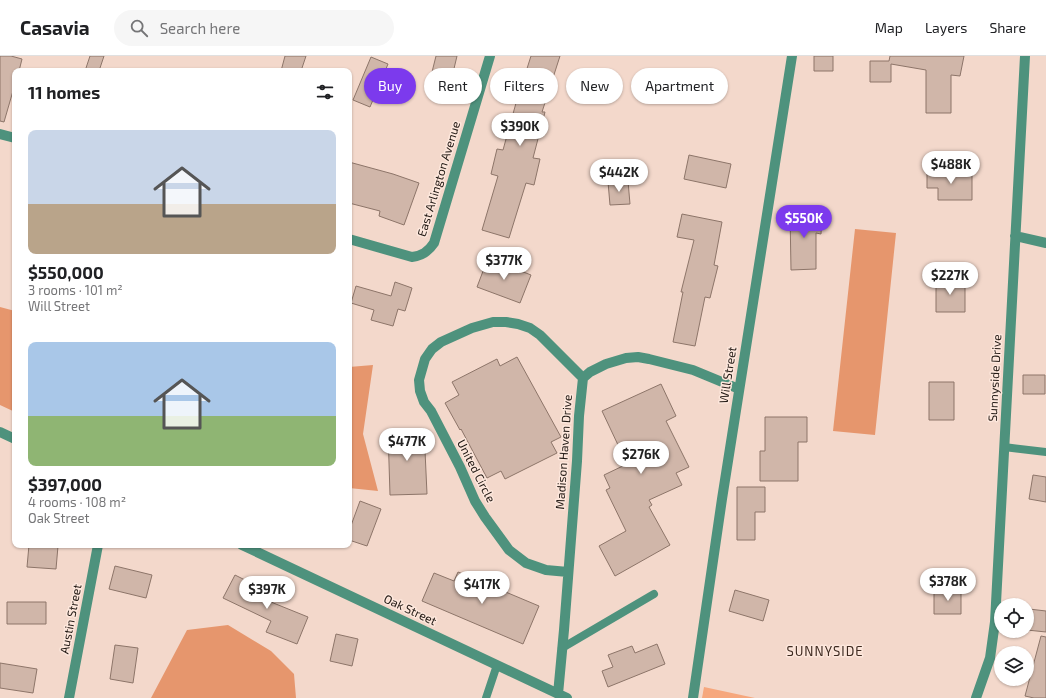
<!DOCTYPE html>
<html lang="en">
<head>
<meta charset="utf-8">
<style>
  :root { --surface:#fff; --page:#f6f6f6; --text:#202124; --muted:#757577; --line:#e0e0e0; --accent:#7c3aed }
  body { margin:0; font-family:"Exo 2",sans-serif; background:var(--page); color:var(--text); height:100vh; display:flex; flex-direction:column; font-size:15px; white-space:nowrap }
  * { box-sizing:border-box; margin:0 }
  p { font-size:13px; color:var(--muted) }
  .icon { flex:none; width:22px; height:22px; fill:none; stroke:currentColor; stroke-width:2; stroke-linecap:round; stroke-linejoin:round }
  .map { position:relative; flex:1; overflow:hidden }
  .panel { position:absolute; left:12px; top:12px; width:340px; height:480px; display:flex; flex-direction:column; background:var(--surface); border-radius:8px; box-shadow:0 1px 3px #0004 }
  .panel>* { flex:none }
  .banner { position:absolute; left:364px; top:12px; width:380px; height:36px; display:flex; gap:8px }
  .buttons { position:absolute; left:994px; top:542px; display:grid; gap:8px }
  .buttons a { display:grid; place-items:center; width:40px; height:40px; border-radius:50%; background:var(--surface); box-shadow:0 1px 3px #0004; font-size:20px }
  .price { position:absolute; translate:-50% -34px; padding:0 9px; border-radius:14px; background:#fff; color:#222; font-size:13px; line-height:26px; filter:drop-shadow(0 1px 2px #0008) }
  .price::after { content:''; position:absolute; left:50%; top:24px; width:12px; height:9px; margin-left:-6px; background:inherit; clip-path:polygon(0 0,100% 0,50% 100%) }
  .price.on { background:var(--accent); color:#fff }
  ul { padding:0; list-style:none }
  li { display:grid; align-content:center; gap:8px; height:212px; padding:0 16px }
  li span { display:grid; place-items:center; height:124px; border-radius:8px; color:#555 }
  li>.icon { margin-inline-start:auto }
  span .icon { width:72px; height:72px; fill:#fffc; stroke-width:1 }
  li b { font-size:17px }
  h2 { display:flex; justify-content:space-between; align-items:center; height:48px; padding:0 16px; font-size:17px }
  .chip { padding:0 14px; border-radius:18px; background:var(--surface); box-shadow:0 1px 3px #0004; font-size:14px; line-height:36px }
  .chip.on { background:var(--accent); color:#fff }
  header { display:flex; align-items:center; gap:24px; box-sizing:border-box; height:56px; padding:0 20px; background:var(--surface); border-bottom:1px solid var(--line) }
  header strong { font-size:19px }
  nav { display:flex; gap:22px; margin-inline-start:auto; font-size:14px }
  .search { width:280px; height:36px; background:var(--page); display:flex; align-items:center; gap:10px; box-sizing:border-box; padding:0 14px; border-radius:22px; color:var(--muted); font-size:15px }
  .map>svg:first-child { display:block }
  .green { fill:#f6a77d }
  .forest { fill:#e6966d }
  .building { fill:#d0b6a9; stroke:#8d7569 }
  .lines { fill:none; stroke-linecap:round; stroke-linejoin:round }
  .service { stroke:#4e927d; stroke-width:8 }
  .minor { stroke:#4e927d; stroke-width:10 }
  .labels { text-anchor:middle; stroke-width:3; stroke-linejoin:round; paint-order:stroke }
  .street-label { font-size:12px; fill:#211813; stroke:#fde7dc }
  .neighbourhood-label { font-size:13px; letter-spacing:1px; fill:#3e2a20; stroke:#fde7dc }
</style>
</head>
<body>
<header>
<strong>Casavia</strong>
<div class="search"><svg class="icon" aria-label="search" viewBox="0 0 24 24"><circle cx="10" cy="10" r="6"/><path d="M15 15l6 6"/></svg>Search here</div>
<nav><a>Map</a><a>Layers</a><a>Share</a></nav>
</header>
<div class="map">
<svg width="1046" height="642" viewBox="0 0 1046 642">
  <rect width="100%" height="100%" fill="#f3d8cb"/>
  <path class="green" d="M704 631 755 642H702Z"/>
  <path class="forest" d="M855 173 896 177 875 379 833 375Z
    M0 251 15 255V356L0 349Z
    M373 309 363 378 378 435 349 432V311Z
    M228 569 271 595 294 618 296 642H151L187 574Z"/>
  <path class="building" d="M0 0H11L22 3 19 15H15V28L4 66 0 65Z
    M90 0H104L99 15H85Z
    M285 0H306L301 15H281Z
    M436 0H457L452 21 432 16Z
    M531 0H560L542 56H545L533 102 540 103 534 129 526 127 509 182 482 174 498 120 491 118 497 93 503 94 516 47Z
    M814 0H833V15H814Z
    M890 0H964L960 20 951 19V57H926V14L891 8V26H870V5H889Z
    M371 1 388 8 370 51 353 44Z
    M689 99 731 108 726 132 684 123Z
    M349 106 393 118 419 127 404 169 379 160 380 155 349 147Z
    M927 115H972V144H938V132H927Z
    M628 125 630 148 610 149 608 126Z
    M790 156 822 157 821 178 816 177V213L791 214Z
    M682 158 722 166 714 209 718 210 710 242 705 241 695 290 673 286 683 236H681L694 184 677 181Z
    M488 202 531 219 520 247 477 231Z
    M936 225H965V256H936Z
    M395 226 412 232 405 255 398 253 393 270 371 264 374 254 351 247 356 230 391 240Z
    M517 301 561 381 551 386 557 397 505 423 501 415 487 422 461 373 460 374 445 347 459 339 452 326 497 303 500 310Z
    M1023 319H1045V338H1023Z
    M929 326H954V364H929Z
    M661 328 676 360 666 365 689 411 676 417 682 429 649 444 652 449 649 451 670 489 615 520 599 490 626 475 606 434 610 432 604 419 627 408 602 355Z
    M765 361H807V386H798V425H760V395H765Z
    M424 373 427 438 390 439 388 375Z
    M1033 419 1046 421V446L1029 443Z
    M737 431H765V456H755V484H737Z
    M360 445 381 453 367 490 349 484V475Z
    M29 489 58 490 56 513 27 511Z
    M115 510 152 519 146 542 109 533Z
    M458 516 539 550 523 588 422 545 434 517 454 525Z
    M235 519 265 534 261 542 308 561 297 588 266 576 271 565 223 542Z
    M735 534 769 544 763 565 729 555Z
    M934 534H961V558H934Z
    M7 546H46V568H7Z
    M1029 553 1046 555V576L1027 574Z
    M336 578 358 583 352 610 330 605Z
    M1041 580 1046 581V642H1034L1025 640Z
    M657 588 665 608 608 631 602 615 613 611 608 599 632 590 635 597Z
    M115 589 138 592 133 627 110 623Z
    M0 607 37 613 33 637 0 632Z"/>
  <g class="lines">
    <path class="service" d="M1004 391 1046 396
      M562 592 654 538
      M486 642 497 609"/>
    <path class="minor" d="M0 78 15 82
      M1015 180 1046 187
      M349 183 412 201C422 200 428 196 434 187L490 0
      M0 376 15 383
      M242 489 567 642
      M568 516 546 514 526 507 509 494 485 461 475 445 460 411 431 355 424 346 420 335 419 324 425 303 432 293 441 286 472 272 493 266H506L518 268 530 272 540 279 583 322
      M558 638 564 574 577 405 579 360 583 322 590 316 606 308 626 302 638 301 649 303 693 314 739 333
      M69 642 98 489
      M693 642 722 443 792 0
      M976 642 990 602 995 566 1025 0"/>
  </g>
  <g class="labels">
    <g class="street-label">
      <text transform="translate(439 123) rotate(-73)" y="4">East Arlington Avenue</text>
      <text transform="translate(728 319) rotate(-81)" y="4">Will Street</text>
      <text transform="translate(995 322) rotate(-87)" y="4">Sunnyside Drive</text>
      <text transform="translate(564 396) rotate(-86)" y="4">Madison Haven Drive</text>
      <text transform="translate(476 415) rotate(63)" y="4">United Circle</text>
      <text transform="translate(410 554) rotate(25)" y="4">Oak Street</text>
      <text transform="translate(71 563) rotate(-79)" y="4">Austin Street</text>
    </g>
    <g class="neighbourhood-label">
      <text x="825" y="600">SUNNYSIDE</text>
    </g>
  </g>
</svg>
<div class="buttons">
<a><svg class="icon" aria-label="locate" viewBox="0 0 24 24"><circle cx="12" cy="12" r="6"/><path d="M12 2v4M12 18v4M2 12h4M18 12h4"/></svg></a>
<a><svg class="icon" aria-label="layers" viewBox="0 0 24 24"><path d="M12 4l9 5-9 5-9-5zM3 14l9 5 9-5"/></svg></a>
</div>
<b class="price" style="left:520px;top:91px">$390K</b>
<b class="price" style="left:951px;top:129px">$488K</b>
<b class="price" style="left:619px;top:137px">$442K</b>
<b class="price on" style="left:804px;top:183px">$550K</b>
<b class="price" style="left:504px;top:225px">$377K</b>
<b class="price" style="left:950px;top:240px">$227K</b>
<b class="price" style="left:407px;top:406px">$477K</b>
<b class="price" style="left:641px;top:419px">$276K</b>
<b class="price" style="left:948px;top:546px">$378K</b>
<b class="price" style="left:482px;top:549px">$417K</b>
<b class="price" style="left:267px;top:554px">$397K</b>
<div class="banner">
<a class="chip on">Buy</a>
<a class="chip">Rent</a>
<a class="chip">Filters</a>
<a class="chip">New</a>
<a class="chip">Apartment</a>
</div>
<section class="panel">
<h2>11 homes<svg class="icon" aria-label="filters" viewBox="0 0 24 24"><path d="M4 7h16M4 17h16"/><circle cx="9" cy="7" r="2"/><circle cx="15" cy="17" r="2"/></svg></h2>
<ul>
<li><span style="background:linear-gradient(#c9d6e8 60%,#b9a48a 0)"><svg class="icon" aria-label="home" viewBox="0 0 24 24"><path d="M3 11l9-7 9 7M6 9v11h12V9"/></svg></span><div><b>$550,000</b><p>3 rooms · 101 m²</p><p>Will Street</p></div></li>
<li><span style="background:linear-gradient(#a9c7e8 60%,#8fb573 0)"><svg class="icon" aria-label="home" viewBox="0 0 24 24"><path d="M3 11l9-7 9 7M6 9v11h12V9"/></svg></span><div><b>$397,000</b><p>4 rooms · 108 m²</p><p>Oak Street</p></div></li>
</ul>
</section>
</div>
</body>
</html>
